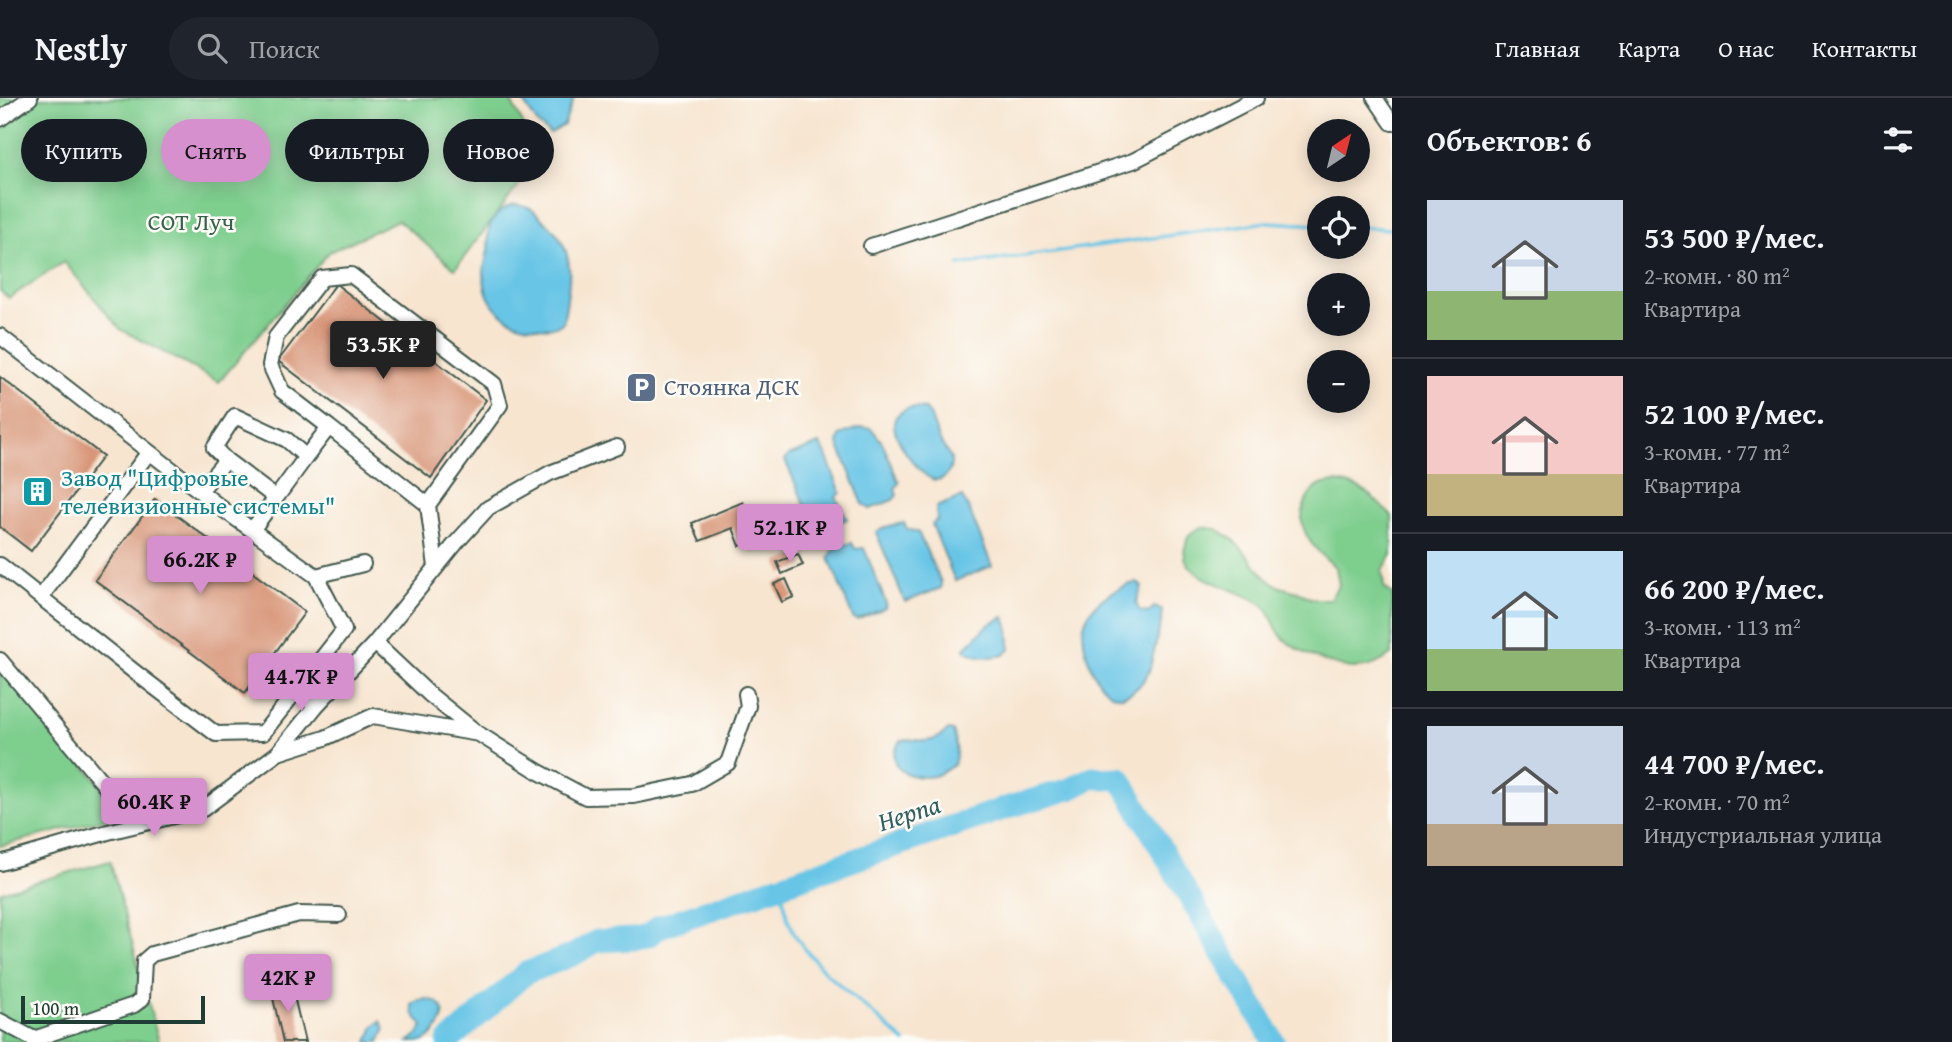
<!DOCTYPE html>
<html lang="ru">
<head>
<meta charset="utf-8">
<style>
  :root { --surface:#171b24; --page:#20242c; --text:#f1f3f6; --muted:#9ea1a6; --line:#363941; --accent:#d690ce }
  body { margin:0; font-family:"Gentium Book Plus",serif; background:var(--page); color:var(--text); height:100vh; display:flex; flex-direction:column; font-size:26px; white-space:nowrap }
  * { box-sizing:border-box; margin:0 }
  p { font-size:23px; color:var(--muted) }
  .icon { flex:none; width:38px; height:38px; fill:none; stroke:currentColor; stroke-width:2; stroke-linecap:round; stroke-linejoin:round }
  .map { position:relative; flex:1; overflow:hidden }
  .side { display:flex; flex-direction:column; background:var(--surface); width:560px }
  .side>* { flex:none }
  .guide { position:absolute; left:21px; top:21px; width:665px; height:63px; display:flex; gap:14px }
  .needle { width:46px; rotate:35deg }
  .fabs { position:absolute; left:1307px; top:21px; display:grid; gap:14px }
  .fabs a { display:grid; place-items:center; width:63px; height:63px; border-radius:50%; background:var(--surface); box-shadow:0 4px 18px #0003; font-size:35px }
  .scale { position:absolute; left:21px; bottom:18px; width:184px; box-sizing:border-box; padding-left:7px; border:4px solid #1f3d34; border-top:0; font-size:19px; line-height:24px; white-space:nowrap; color:#1f3d34; -webkit-text-stroke:5px #fdfcf7; paint-order:stroke }
  .price { position:absolute; translate:-50% -60px; padding:0 16px; border-radius:7px; background:var(--accent); color:#111; font-size:23px; line-height:46px; filter:drop-shadow(0 2px 4px #0008) }
  .price::after { content:''; position:absolute; left:50%; top:42px; width:21px; height:16px; margin-left:-10px; background:inherit; clip-path:polygon(0 0,100% 0,50% 100%) }
  .price.selected { background:#222; color:#fff }
  ul { padding:0; list-style:none }
  li { display:flex; align-items:center; gap:21px; height:175px; padding:0 35px }
  li+li { border-top:2px solid var(--line) }
  li span { display:grid; place-items:center; flex:none; width:196px; height:140px; border-radius:0px; color:#555 }
  li>.icon { margin-inline-start:auto }
  span .icon { width:84px; height:84px; fill:#fffc; stroke-width:1 }
  li b { font-size:30px }
  h2 { display:flex; justify-content:space-between; align-items:center; height:84px; padding:0 35px; font-size:30px }
  .chip { padding:0 24px; border-radius:32px; background:var(--surface); box-shadow:0 4px 18px #0003; font-size:24px; line-height:63px }
  .chip.selected { background:var(--accent); color:#111 }
  header { display:flex; align-items:center; gap:42px; box-sizing:border-box; height:98px; padding:0 35px; background:var(--surface); border-bottom:2px solid var(--line) }
  header strong { font-size:33px }
  nav { display:flex; gap:38px; margin-inline-start:auto; font-size:24px }
  .search { width:490px; height:63px; background:var(--page); display:flex; align-items:center; gap:18px; box-sizing:border-box; padding:0 24px; border-radius:38px; color:var(--muted); font-size:26px }
  main { display:flex; flex:1; min-height:0 }
  .map>svg:first-child { display:block }
  .green { fill:#7ece8e; stroke:#4e8661; stroke-width:2 }
  .water { fill:#68c5e6; stroke:#44818d; stroke-width:2 }
  .lines { fill:none; stroke-linecap:round; stroke-linejoin:round }
  .stream { stroke:#68c5e6; stroke-width:3.5 }
  .river { stroke:#68c5e6; stroke-width:23 }
  .building { fill:#d89679 }
  .minor-casing { stroke:#3f564b; stroke-width:18 }
  .minor { stroke:#fff; stroke-width:14 }
  .labels { text-anchor:middle; stroke-width:5; stroke-linejoin:round; paint-order:stroke }
  .park-label { font-size:24px; fill:#37614a; stroke:#fdfcf7 }
  .service-label { font-size:24px; fill:#4e5e75; stroke:#fdfcf7; text-anchor:start }
  .culture-label { font-size:24px; fill:#0d838f; stroke:#fdfcf7; text-anchor:start }
  .water-label { font-size:26px; font-style:italic; fill:#315f60; stroke:#fdfcf7 }
</style>
</head>
<body>
<header>
<strong>Nestly</strong>
<div class="search"><svg class="icon" aria-label="search" viewBox="0 0 24 24"><circle cx="10" cy="10" r="6"/><path d="M15 15l6 6"/></svg>Поиск</div>
<nav><a>Главная</a><a>Карта</a><a>О нас</a><a>Контакты</a></nav>
</header>
<main>
<div class="map">
<svg width="1392" height="944" viewBox="0 0 1392 944">
  <rect width="100%" height="100%" fill="#fdfcf7"/>
  <filter id="ink" filterUnits="userSpaceOnUse"><feTurbulence type="fractalNoise" baseFrequency=".0143" numOctaves="2"/><feDisplacementMap in="SourceGraphic" scale="14" xChannelSelector="R" yChannelSelector="G"/><feConvolveMatrix kernelMatrix="1 2 1 2 8 2 1 2 1" color-interpolation-filters="sRGB"/></filter>
  <filter id="wash" filterUnits="userSpaceOnUse"><feTurbulence type="fractalNoise" baseFrequency=".00686" numOctaves="4" result="noise"/><feDisplacementMap in="SourceGraphic" scale="28" xChannelSelector="R" yChannelSelector="G"/><feGaussianBlur stdDeviation="1.57" result="paint"/><feColorMatrix in="noise" values="0 0 0 0 0 0 0 0 0 0 0 0 0 0 0 0 0 1.4 0 .05"/><feComposite in="paint" operator="in"/></filter>
  <g filter="url(#wash)">
    <rect width="100%" height="100%" fill="#f7e5d0"/>
    <path class="green" d="M0 0H509L541 58 455 171 398 122 329 154 219 284 120 231 64 164 9 200 0 193Z
      M1337 384C1367 389 1371 399 1392 418V457L1382 473 1384 489 1392 496V556C1383 563 1370 570 1358 570 1338 571 1298 555 1284 541 1275 533 1273 518 1265 509 1246 490 1177 484 1185 449 1186 448 1187 440 1188 439 1191 435 1197 432 1201 429L1217 431 1232 441 1244 453 1266 480 1280 489 1298 494 1313 501H1330L1339 487 1336 470C1325 460 1309 447 1304 431 1298 416 1306 395 1321 387 1325 385 1332 385 1337 384Z
      M0 566 124 716 0 748Z
      M110 763 159 944H0V794Z"/>
    <path class="water" d="M521 0H574L564 27 550 36 538 26Z
      M515 107C529 108 534 112 543 122 545 125 549 126 551 129 578 157 569 191 563 225 553 231 544 230 532 228 503 225 483 204 484 174 484 166 487 160 488 153 489 148 488 142 488 137 489 122 501 110 515 107Z
      M910 310 926 311 930 317C934 327 937 339 943 348 946 353 950 356 951 362 952 373 944 385 932 381 918 376 886 333 896 319 899 314 905 312 910 310Z
      M863 329 871 330 882 344 899 385 895 391 897 397 893 402 870 411 863 406 838 346 840 338 847 334Z
      M819 346 824 352 841 395 836 399 847 421 821 432 815 431 785 362 788 358Z
      M962 399 969 411 992 468 955 483 932 426 937 422 936 409Z
      M904 425 907 431 918 434 941 484V490L905 504 876 434 889 428Z
      M852 445 855 451 864 450 886 505 885 510 857 522 853 520 829 460C833 449 842 447 852 445Z
      M1137 484 1142 489 1136 505 1139 512 1148 515 1154 509 1162 512V521L1149 574C1144 583 1137 593 1126 597 1099 607 1079 547 1084 527 1090 504 1116 490 1137 484Z
      M1004 519C1010 528 1010 540 1010 551L1004 557C991 560 975 560 964 551L988 527Z
      M949 632 953 633C957 645 958 655 954 667 948 670 942 676 934 678 911 683 880 669 901 643 911 639 916 643 926 643 935 643 942 637 949 632Z
      M427 901C432 902 439 904 442 909 448 919 434 938 425 943 420 944 413 944 408 944L418 936 423 928 413 915 412 907 419 902Z
      M381 923 385 931 379 944H368L374 928Z"/>
    <g class="lines">
      <path class="stream" d="M1358 129 1392 131
        M959 167 1267 124 1320 127
        M780 787 788 821 795 837 804 850 825 874 905 944"/>
      <path class="river" d="M448 944 526 875 573 857 597 843 633 841 648 838 659 829 1009 709 1070 691 1093 679 1105 681 1120 680 1274 944"/>
    </g>
    <g id="blocks">
      <path class="building" d="M336 186 486 302 431 380 278 263Z
        M0 279 103 358 31 453 0 429Z
        M155 401 305 514 245 595 95 482Z
        M743 404 758 441 740 448 733 430 700 443 692 425Z
        M798 456 803 467 782 476 777 464Z
        M786 481 794 499 782 504 774 486Z
        M291 886 305 944H283L271 891Z"/>
    </g>
  </g>
  <g filter="url(#ink)">
    <use href="#blocks" fill-opacity="0" stroke="#3f564b" stroke-width="2"/>
    <g class="lines">
      <defs>
        <path id="minor" d="M1375 0 1392 25
          M0 21 30 0
          M871 148 1133 63 1256 0
          M0 238 224 412 316 478 344 532 263 635 216 636 136 575 0 467
          M306 359 329 329 428 407 500 307 494 286 351 177 322 180 276 239 270 267 282 293 329 329
          M226 362 214 350 235 318 287 342 306 359 276 400
          M200 393 226 362 276 400 252 432
          M428 407 436 469
          M316 478 363 466
          M41 499 149 354
          M375 545 429 596 476 634
          M0 562 137 726
          M316 608 375 545 456 445 488 410 550 375 617 349
          M278 655 325 640 373 618 479 636 539 674 586 699 634 698 692 686 728 665 748 608 746 596
          M0 765 108 734 203 711 278 655 316 608 296 593
          M0 923 34 941
          M34 944V941L134 907 142 901 144 863 152 856 299 816 339 817"/>
      </defs>
      <use href="#minor" class="minor-casing"/>
      <use href="#minor" class="minor"/>
    </g>
  </g>
  <defs>
    <symbol id="parking-square" viewBox="-11 -11 22 22"><rect x="-9" y="-9" width="18" height="18" rx="4" fill="#5c6f8a" stroke="#fdfcf7"/><path d="M-3.5-5.5H1a3.5 3.5 0 0 1 0 7H-1V5.5H-3.5ZM-1-3.4V-.6H.8a1.4 1.4 0 0 0 0-2.8Z" fill="#fff"/></symbol>
    <symbol id="building-square" viewBox="-11 -11 22 22"><rect x="-9" y="-9" width="18" height="18" rx="4" fill="#0f9aa8" stroke="#fdfcf7"/><path d="M-4-6H4V6H1V3H-1V6H-4ZM-2.5-4.3h1.7v1.8h-1.7ZM.8-4.3h1.7v1.8H.8ZM-2.5-1h1.7V.8h-1.7ZM.8-1h1.7V.8H.8Z" fill="#fff"/></symbol>
  </defs>
  <g fill-rule="evenodd">
    <use href="#parking-square" x="624" y="272" width="35" height="35"/>
    <use href="#building-square" x="20" y="376" width="35" height="35"/>
  </g>
  <g class="labels">
    <g class="park-label">
      <text x="191" y="132">СОТ Луч</text>
    </g>
    <g class="service-label">
      <text x="664" y="297">Стоянка ДСК</text>
    </g>
    <g class="culture-label">
      <text x="61" y="388">Завод "Цифровые<tspan x="61" dy="28">телевизионные системы"</tspan></text>
    </g>
    <g class="water-label">
      <text transform="translate(909 715) rotate(-18)" y="9">Нерпа</text>
    </g>
  </g>
</svg>
<div class="fabs">
<a><svg class="needle" viewBox="-14 -14 28 28"><path d="M0-13l5 13h-10z" fill="#e53935"/><path d="M0 13l5-13h-10z" fill="#9ea1a6"/></svg></a>
<a><svg class="icon" aria-label="locate" viewBox="0 0 24 24"><circle cx="12" cy="12" r="6"/><path d="M12 2v4M12 18v4M2 12h4M18 12h4"/></svg></a>
<a>+</a>
<a>−</a>
</div>
<div class="scale">100 m</div>
<b class="price selected" style="left:383px;top:283px">53.5K ₽</b>
<b class="price" style="left:790px;top:466px">52.1K ₽</b>
<b class="price" style="left:200px;top:498px">66.2K ₽</b>
<b class="price" style="left:301px;top:615px">44.7K ₽</b>
<b class="price" style="left:154px;top:740px">60.4K ₽</b>
<b class="price" style="left:288px;top:916px">42K ₽</b>
<div class="guide">
<a class="chip">Купить</a>
<a class="chip selected">Снять</a>
<a class="chip">Фильтры</a>
<a class="chip">Новое</a>
</div>
</div>
<section class="side">
<h2>Объектов: 6<svg class="icon" aria-label="filters" viewBox="0 0 24 24"><path d="M4 7h16M4 17h16"/><circle cx="9" cy="7" r="2"/><circle cx="15" cy="17" r="2"/></svg></h2>
<ul>
<li><span style="background:linear-gradient(#c9d6e8 65%,#8fb573 0)"><svg class="icon" aria-label="home" viewBox="0 0 24 24"><path d="M3 11l9-7 9 7M6 9v11h12V9"/></svg></span><div><b>53 500 ₽/мес.</b><p>2-комн. · 80 m²</p><p>Квартира</p></div></li>
<li><span style="background:linear-gradient(#f6c9c9 70%,#c2b280 0)"><svg class="icon" aria-label="home" viewBox="0 0 24 24"><path d="M3 11l9-7 9 7M6 9v11h12V9"/></svg></span><div><b>52 100 ₽/мес.</b><p>3-комн. · 77 m²</p><p>Квартира</p></div></li>
<li><span style="background:linear-gradient(#bfe0f5 70%,#8fb573 0)"><svg class="icon" aria-label="home" viewBox="0 0 24 24"><path d="M3 11l9-7 9 7M6 9v11h12V9"/></svg></span><div><b>66 200 ₽/мес.</b><p>3-комн. · 113 m²</p><p>Квартира</p></div></li>
<li><span style="background:linear-gradient(#c9d6e8 70%,#b9a48a 0)"><svg class="icon" aria-label="home" viewBox="0 0 24 24"><path d="M3 11l9-7 9 7M6 9v11h12V9"/></svg></span><div><b>44 700 ₽/мес.</b><p>2-комн. · 70 m²</p><p>Индустриальная улица</p></div></li>
</ul>
</section>
</main>
</body>
</html>
